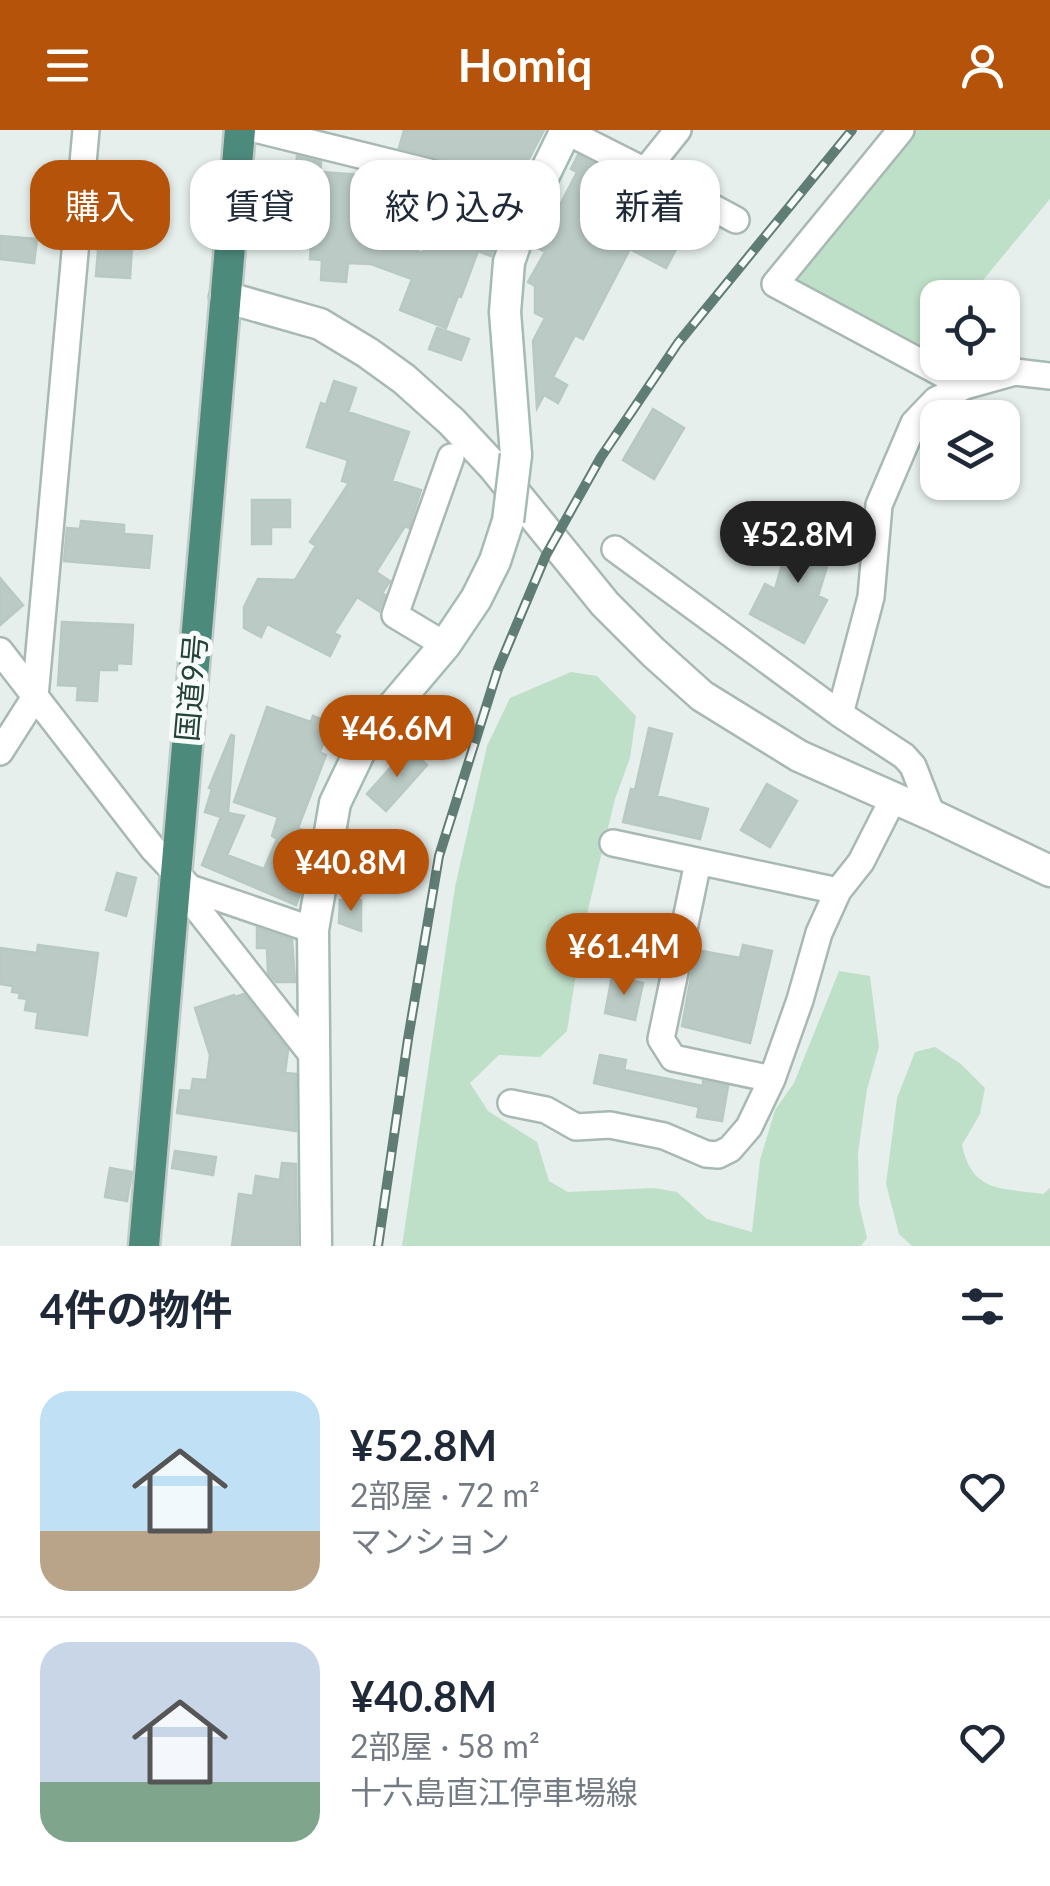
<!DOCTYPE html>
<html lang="ja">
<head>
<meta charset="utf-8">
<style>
  :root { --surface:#fff; --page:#f6f6f7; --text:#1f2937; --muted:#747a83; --line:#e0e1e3; --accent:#b45309 }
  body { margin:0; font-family:Lato,"Noto Sans JP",sans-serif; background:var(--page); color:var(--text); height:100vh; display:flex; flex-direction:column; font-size:38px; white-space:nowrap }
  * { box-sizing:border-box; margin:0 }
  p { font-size:32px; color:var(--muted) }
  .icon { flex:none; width:55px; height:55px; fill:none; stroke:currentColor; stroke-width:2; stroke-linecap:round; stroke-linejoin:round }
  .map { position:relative; height:1116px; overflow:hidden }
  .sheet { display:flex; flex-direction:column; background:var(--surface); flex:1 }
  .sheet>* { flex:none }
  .top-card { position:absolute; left:30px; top:30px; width:990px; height:90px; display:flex; gap:20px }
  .buttons { position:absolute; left:920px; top:150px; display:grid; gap:20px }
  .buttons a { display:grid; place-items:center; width:100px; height:100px; border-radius:20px; background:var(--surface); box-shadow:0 2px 8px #0004; font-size:50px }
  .price { position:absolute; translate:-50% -85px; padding:0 22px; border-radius:35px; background:var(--accent); color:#fff; font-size:32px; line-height:65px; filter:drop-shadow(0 2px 5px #0008) }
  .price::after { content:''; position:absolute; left:50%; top:60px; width:30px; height:22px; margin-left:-15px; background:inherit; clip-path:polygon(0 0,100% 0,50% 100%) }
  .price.on { background:#222; color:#fff }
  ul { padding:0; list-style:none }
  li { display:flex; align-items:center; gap:30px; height:250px; padding:0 40px }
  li+li { border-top:2px solid var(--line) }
  li span { display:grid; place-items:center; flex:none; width:280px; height:200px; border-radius:30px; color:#555 }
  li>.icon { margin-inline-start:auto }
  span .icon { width:120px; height:120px; fill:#fffc; stroke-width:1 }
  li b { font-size:42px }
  h2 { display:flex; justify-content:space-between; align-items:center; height:120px; padding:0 40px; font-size:42px }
  .pill { padding:0 35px; border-radius:30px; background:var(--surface); box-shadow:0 2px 8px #0004; font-size:35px; line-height:90px }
  .pill.on { background:var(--accent); color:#fff }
  header { display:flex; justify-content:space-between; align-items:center; height:130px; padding:0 40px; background:var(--accent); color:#fff; font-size:45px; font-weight:700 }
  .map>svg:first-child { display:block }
  .green { fill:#bfe0c8 }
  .building { fill:#bbcac4; stroke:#b8c9c2; stroke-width:2.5 }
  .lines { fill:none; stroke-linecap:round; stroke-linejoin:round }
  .minor-casing { stroke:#a8b8b2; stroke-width:30 }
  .tertiary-casing { stroke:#a8b8b2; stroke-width:35 }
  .secondary-casing { stroke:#a4bbb3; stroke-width:35 }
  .trunk-casing { stroke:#c2cac8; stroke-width:35 }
  .minor { stroke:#fff; stroke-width:25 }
  .tertiary { stroke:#fff; stroke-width:30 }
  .secondary { stroke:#fff; stroke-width:30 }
  .trunk { stroke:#4c8a7c; stroke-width:30 }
  .rail-casing { stroke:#5f7d75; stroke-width:10 }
  .rail { stroke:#f7fbf9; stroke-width:6; stroke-dasharray:19; stroke-linecap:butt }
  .secondary-bridge-casing { stroke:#a4bbb3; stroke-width:35; stroke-linecap:butt }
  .secondary-bridge { stroke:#fff; stroke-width:30 }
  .labels { text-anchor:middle; stroke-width:10; stroke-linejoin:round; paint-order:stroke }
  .street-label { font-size:30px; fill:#24423a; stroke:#f7fbf9 }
</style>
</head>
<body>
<header><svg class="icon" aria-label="menu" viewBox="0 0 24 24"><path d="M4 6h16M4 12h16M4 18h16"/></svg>Homiq<svg class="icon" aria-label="person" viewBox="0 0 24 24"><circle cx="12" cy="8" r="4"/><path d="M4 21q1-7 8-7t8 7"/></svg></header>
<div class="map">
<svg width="1050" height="1116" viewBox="0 0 1050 1116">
  <rect width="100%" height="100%" fill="#e6efeb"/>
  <path class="green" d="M912 0H1050V69L969 167 938 168 937 206 925 221 799 157 797 141Z
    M571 542 597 546 636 586 630 628 615 669 583 800 567 901 540 927 499 925 470 953 488 981 537 1012 549 1051 568 1062 654 1058 677 1062 707 1089 752 1102 760 1030 775 980 794 953 839 841 870 846 879 917 867 959 858 1023 859 1074 867 1108 861 1116H402L455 757 487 616 510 568Z
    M935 917 961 934 985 958 980 984 962 1015C972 1063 1002 1058 1043 1064L1050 1058V1116H912L899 1104 886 1054 897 968 915 922Z"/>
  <path class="building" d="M404 0H544L522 42 524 43 517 59 435 27 399 18Z
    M578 25 601 37 590 58 629 78 636 66 680 90 673 103 682 108 666 138 630 119 583 209 575 205 553 247 567 255 558 273 544 265 537 278 533 211 545 188 535 183V156L528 152 545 122 538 118 577 42 571 39Z
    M297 26 321 32 320 42 363 45V42L385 48 379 94 383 95 382 109 423 123 438 80 433 79 438 63 504 89 491 126 478 121 461 167 458 166 446 198 400 180 412 149 371 134 348 133 346 152 321 150 322 130 310 129 312 97 272 95 275 42 296 43Z
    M101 83 134 85 130 148 96 146Z
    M0 106 37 109 34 133 0 129Z
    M437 198 469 209 461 230 429 219Z
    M334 251 356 258 348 282 409 302 392 351 421 360 409 398 405 396 376 442 390 451 382 463 385 465 379 481 357 467 334 503 340 506 330 526 267 494 261 507 244 498V477L258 449 295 450 316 416 310 412 349 353 342 351 348 330 307 317 321 273 326 275Z
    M653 279 684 298 654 349 623 330Z
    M252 370H290V397H271V414H252Z
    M81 391 124 395V404L152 406 149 438 64 431 67 398 80 399Z
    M810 396 837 404 818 466 827 470 804 513 750 484 765 454 775 459 790 407 805 412Z
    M0 448 23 475 0 495Z
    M62 492 133 495 131 534 117 533V540H99L97 571 77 570 78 556 58 555Z
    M267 577 311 592 313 586 331 593 320 622 326 625 298 698 311 703 303 733H306L300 764 296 775 202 735 221 687 205 682 212 659 209 658 231 605 234 606 228 683 244 686 227 725 264 739 277 709 272 706 278 687 234 672Z
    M649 598 672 604 657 666 708 679 700 709 623 692 631 659 635 660Z
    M408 618 427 635 386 681 367 664Z
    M767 654 797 671 770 717 741 700Z
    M117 743 136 748 126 786 106 780Z
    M340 770H361V801L339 793Z
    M257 798 292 810 295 852H276L268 843 267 818H257Z
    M38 815 98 823 87 905 36 898 38 882 25 880 27 869 19 868 20 863 12 862 13 856 0 854V818L37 823Z
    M743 815 772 821 750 913 682 896 696 820 740 828Z
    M612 847 643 853 635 890 605 883Z
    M244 864 288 920 285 943 296 944V1001L177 983 180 960 191 961 193 949 207 950 210 925 195 878 234 865 235 867Z
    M600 925 626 930 624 940 703 956V951L728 956 722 991 697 987 699 977 594 953Z
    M175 1021 216 1027 213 1045 172 1038Z
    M282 1033 296 1034 297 1116H232L239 1064 253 1066 256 1046 280 1050Z
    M110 1038 132 1042 127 1071 105 1067Z"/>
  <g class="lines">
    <defs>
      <path id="minor" d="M259 0 429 42 527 80
        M901 0 775 154 965 256
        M566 1 645 41 678 0
        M645 41 736 90
        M615 419 840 584
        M445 515 395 485 451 327
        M0 521 154 720 190 758 313 800
        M0 622 35 567 86 0
        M932 685 913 636 904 626 840 584 871 467 879 375 914 293 936 270 965 256 1015 242 1050 246
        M613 713 838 761
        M698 732 661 909 673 928 772 949 800 870 819 803 838 761 861 732 893 669
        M190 758 192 772 313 926
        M511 973 546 980 576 997 610 995 664 1006 706 1024 718 1025 730 1019 749 997 772 949"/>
      <path id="tertiary" d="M225 167 320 194 368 223 404 249 452 292 493 336 605 474 653 522 702 566 799 626 932 685 1050 741"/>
      <path id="secondary" d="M516 325 505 182 509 132 527 80 566 0
        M316 1116 313 800 335 673 359 623 384 587 445 515 476 469 495 431 508 391"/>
      <path id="trunk" d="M144 1116 240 0"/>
    </defs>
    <use href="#minor" class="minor-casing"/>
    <use href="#tertiary" class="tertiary-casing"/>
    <use href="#secondary" class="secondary-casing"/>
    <use href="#trunk" class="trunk-casing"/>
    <use href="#minor" class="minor"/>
    <use href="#tertiary" class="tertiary"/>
    <use href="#secondary" class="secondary"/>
    <use href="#trunk" class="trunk"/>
    <defs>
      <path id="rail" d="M378 1116 408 909 439 726 498 539 546 425 601 327 678 213 852 0"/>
    </defs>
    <use href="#rail" class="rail-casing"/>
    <use href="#rail" class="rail"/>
    <defs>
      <path id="secondary-bridge" d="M508 391 516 325"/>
    </defs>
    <use href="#secondary-bridge" class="secondary-bridge-casing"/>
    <use href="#secondary-bridge" class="secondary-bridge"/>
  </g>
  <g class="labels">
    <g class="street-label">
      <text transform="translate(192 558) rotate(-85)" y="10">国道9号</text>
    </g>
  </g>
</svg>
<div class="buttons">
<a><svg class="icon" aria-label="locate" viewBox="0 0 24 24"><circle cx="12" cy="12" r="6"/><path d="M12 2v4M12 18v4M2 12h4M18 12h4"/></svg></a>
<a><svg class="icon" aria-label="layers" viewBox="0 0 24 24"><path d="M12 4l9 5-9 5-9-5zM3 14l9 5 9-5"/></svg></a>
</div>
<b class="price on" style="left:798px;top:456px">¥52.8M</b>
<b class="price" style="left:397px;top:650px">¥46.6M</b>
<b class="price" style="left:351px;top:784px">¥40.8M</b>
<b class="price" style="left:624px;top:868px">¥61.4M</b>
<div class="top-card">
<a class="pill on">購入</a>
<a class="pill">賃貸</a>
<a class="pill">絞り込み</a>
<a class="pill">新着</a>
</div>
</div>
<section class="sheet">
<h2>4件の物件<svg class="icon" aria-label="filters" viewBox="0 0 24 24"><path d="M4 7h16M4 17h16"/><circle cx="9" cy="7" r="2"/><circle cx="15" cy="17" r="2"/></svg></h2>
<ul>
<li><span style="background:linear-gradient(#bfe0f5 70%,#b9a48a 0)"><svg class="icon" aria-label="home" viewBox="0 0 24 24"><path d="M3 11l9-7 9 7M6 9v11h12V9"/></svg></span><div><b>¥52.8M</b><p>2部屋 · 72 m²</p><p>マンション</p></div><svg class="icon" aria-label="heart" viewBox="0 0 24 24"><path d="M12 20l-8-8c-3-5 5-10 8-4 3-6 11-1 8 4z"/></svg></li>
<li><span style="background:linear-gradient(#c9d6e8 70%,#7fa58c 0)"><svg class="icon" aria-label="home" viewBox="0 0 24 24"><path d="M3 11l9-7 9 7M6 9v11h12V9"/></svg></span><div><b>¥40.8M</b><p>2部屋 · 58 m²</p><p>十六島直江停車場線</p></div><svg class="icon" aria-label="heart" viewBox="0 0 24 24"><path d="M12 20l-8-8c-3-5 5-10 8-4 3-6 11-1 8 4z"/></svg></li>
</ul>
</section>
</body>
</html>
